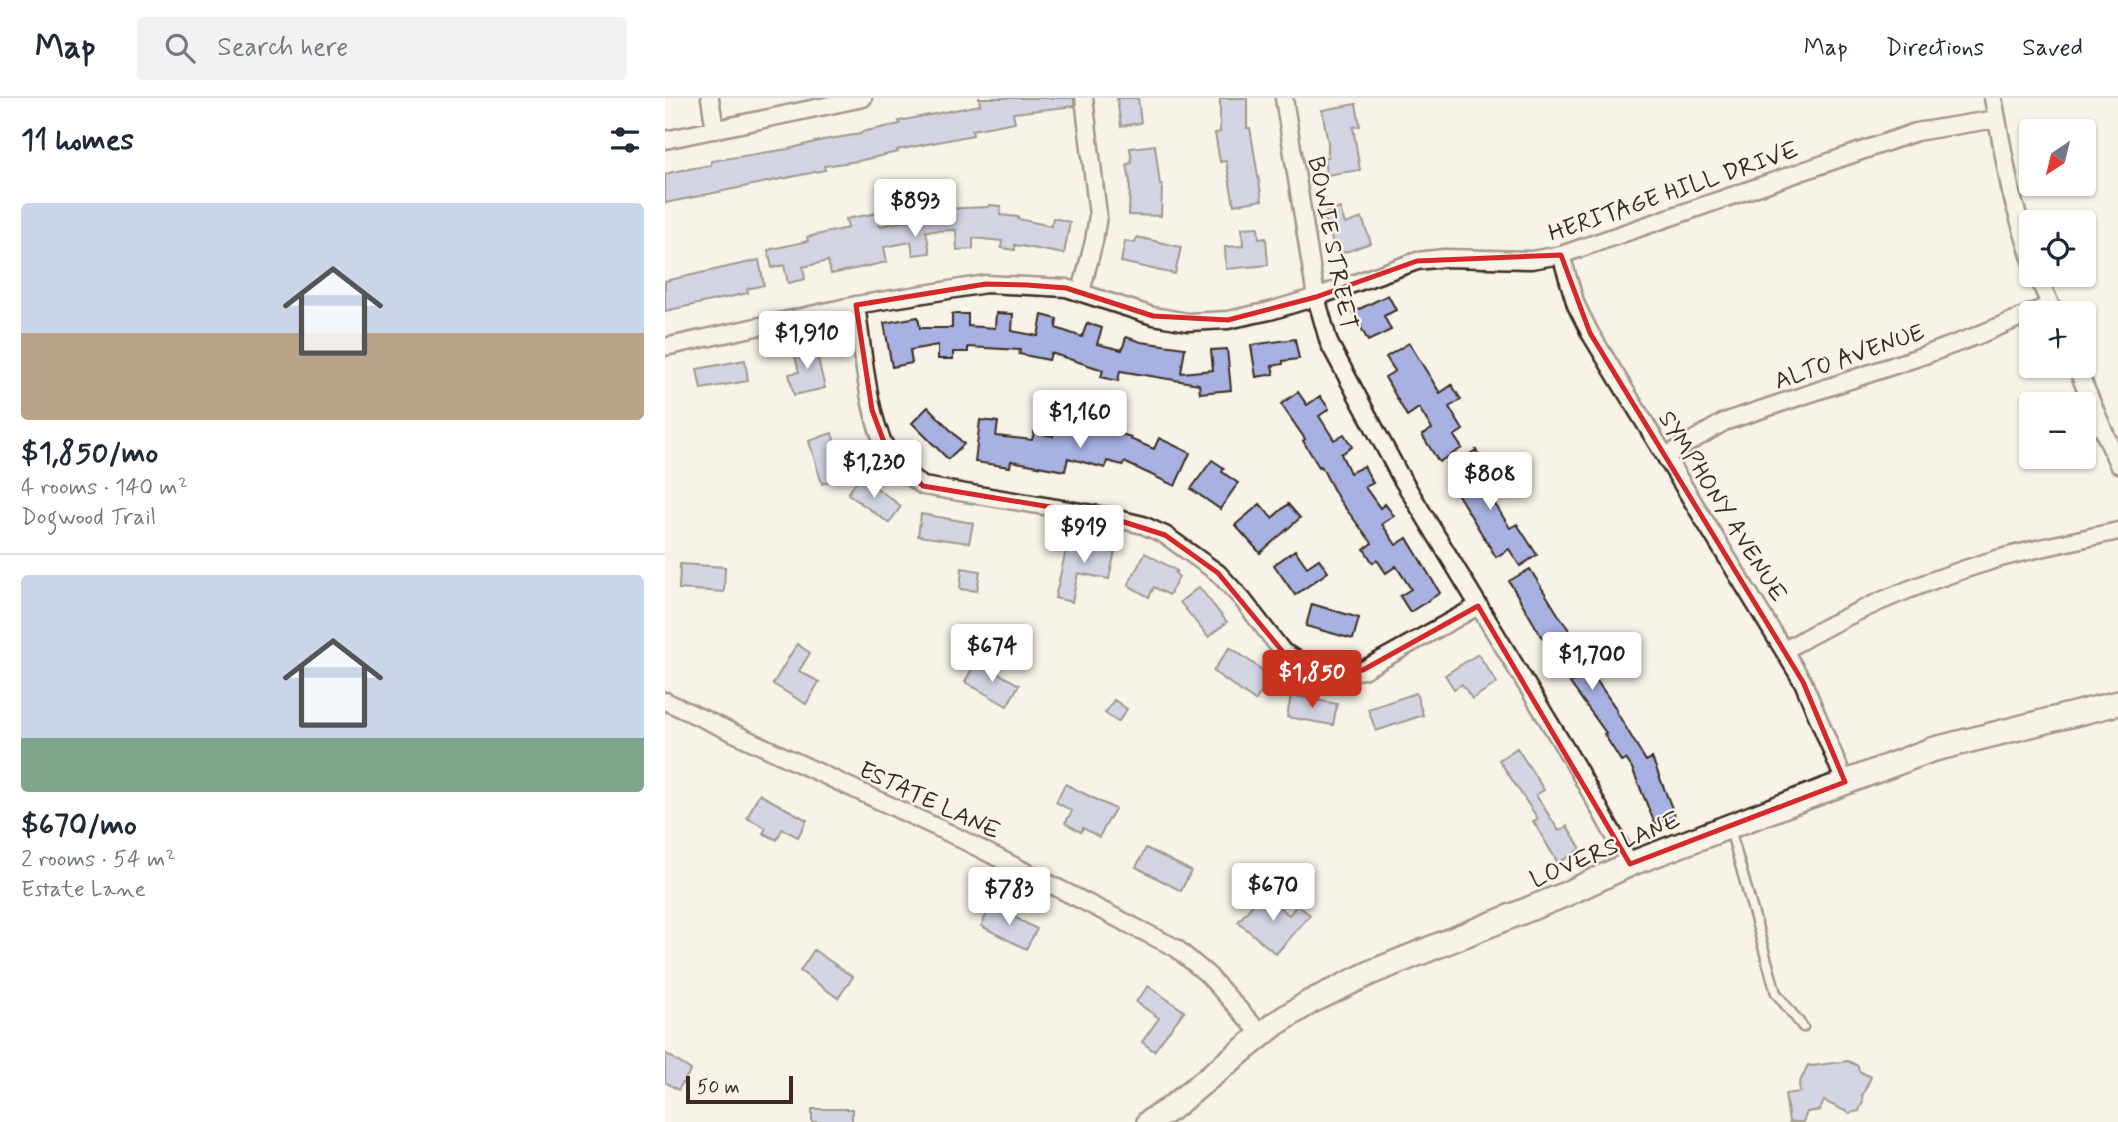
<!DOCTYPE html>
<html lang="en">
<head>
<meta charset="utf-8">
<style>
  :root { --surface:#fff; --page:#f2f2f3; --text:#1f2937; --muted:#747a83; --line:#e0e1e3; --accent:#c8321e }
  body { margin:0; font-family:Mynerve,sans-serif; background:var(--page); color:var(--text); height:100vh; display:flex; flex-direction:column; font-size:26px; white-space:nowrap }
  * { box-sizing:border-box; margin:0 }
  p { font-size:23px; color:var(--muted) }
  .icon { flex:none; width:38px; height:38px; fill:none; stroke:currentColor; stroke-width:2; stroke-linecap:round; stroke-linejoin:round }
  .map { position:relative; flex:1; overflow:hidden }
  .side { display:flex; flex-direction:column; background:var(--surface); width:665px }
  .side>* { flex:none }
  .needle { width:46px; rotate:215deg }
  .fabs { position:absolute; left:1354px; top:21px; display:grid; gap:14px }
  .fabs a { display:grid; place-items:center; width:77px; height:77px; border-radius:7px; background:var(--surface); box-shadow:0 2px 5px #0004; font-size:35px }
  .scale { position:absolute; left:21px; bottom:18px; width:107px; box-sizing:border-box; padding-left:7px; border:4px solid #3b2a1e; border-top:0; font-size:19px; line-height:24px; white-space:nowrap; color:#3b2a1e; -webkit-text-stroke:5px #f7f3e8; paint-order:stroke }
  .price { position:absolute; translate:-50% -60px; padding:0 16px; border-radius:7px; background:#fff; color:#222; font-size:23px; line-height:46px; filter:drop-shadow(0 2px 4px #0008) }
  .price::after { content:''; position:absolute; left:50%; top:42px; width:21px; height:16px; margin-left:-10px; background:inherit; clip-path:polygon(0 0,100% 0,50% 100%) }
  .price.on { background:var(--accent); color:#fff }
  ul { padding:0; list-style:none }
  li { display:grid; align-content:center; gap:14px; height:371px; padding:0 21px }
  li+li { border-top:2px solid var(--line) }
  li span { display:grid; place-items:center; height:217px; border-radius:7px; color:#555 }
  li>.icon { margin-inline-start:auto }
  span .icon { width:126px; height:126px; fill:#fffc; stroke-width:1 }
  li b { font-size:30px }
  h2 { display:flex; justify-content:space-between; align-items:center; height:84px; padding:0 21px; font-size:30px }
  header { display:flex; align-items:center; gap:42px; box-sizing:border-box; height:98px; padding:0 35px; background:var(--surface); border-bottom:2px solid var(--line) }
  header strong { font-size:33px }
  nav { display:flex; gap:38px; margin-inline-start:auto; font-size:24px }
  .search { width:490px; height:63px; background:var(--page); display:flex; align-items:center; gap:18px; box-sizing:border-box; padding:0 24px; border-radius:7px; color:var(--muted); font-size:26px }
  main { display:flex; flex:1; min-height:0 }
  .map>svg:first-child { display:block }
  .building { fill:#a7b1e2; stroke:#3b2a1e; stroke-width:2 }
  .lines { fill:none; stroke-linecap:round; stroke-linejoin:round }
  .lane-casing { stroke:#3b2a1e; stroke-width:13 }
  .street-casing { stroke:#3b2a1e; stroke-width:21 }
  .secondary-casing { stroke:#3b2a1e; stroke-width:28 }
  .lane { stroke:#f7f3e8; stroke-width:8 }
  .street { stroke:#f7f3e8; stroke-width:16 }
  .secondary { stroke:#f7f3e8; stroke-width:23 }
  .marked { fill:none; stroke:#d62828; stroke-width:5; stroke-linejoin:round }
  .labels { text-anchor:middle; stroke-width:5; stroke-linejoin:round; paint-order:stroke }
  .street-label { font-size:24px; fill:#3b2a1e; stroke:#f7f3e8 }
</style>
</head>
<body>
<header>
<strong>Map</strong>
<div class="search"><svg class="icon" aria-label="search" viewBox="0 0 24 24"><circle cx="10" cy="10" r="6"/><path d="M15 15l6 6"/></svg>Search here</div>
<nav><a>Map</a><a>Directions</a><a>Saved</a></nav>
</header>
<main>
<section class="side">
<h2>11 homes<svg class="icon" aria-label="filters" viewBox="0 0 24 24"><path d="M4 7h16M4 17h16"/><circle cx="9" cy="7" r="2"/><circle cx="15" cy="17" r="2"/></svg></h2>
<ul>
<li><span style="background:linear-gradient(#c9d6e8 60%,#b9a48a 0)"><svg class="icon" aria-label="home" viewBox="0 0 24 24"><path d="M3 11l9-7 9 7M6 9v11h12V9"/></svg></span><div><b>$1,850/mo</b><p>4 rooms · 140 m²</p><p>Dogwood Trail</p></div></li>
<li><span style="background:linear-gradient(#c9d6e8 75%,#7fa58c 0)"><svg class="icon" aria-label="home" viewBox="0 0 24 24"><path d="M3 11l9-7 9 7M6 9v11h12V9"/></svg></span><div><b>$670/mo</b><p>2 rooms · 54 m²</p><p>Estate Lane</p></div></li>
</ul>
</section>
<div class="map">
<svg width="1453" height="1024" viewBox="0 0 1453 1024">
  <rect width="100%" height="100%" fill="#f7f3e8"/>
  <filter id="ink" filterUnits="userSpaceOnUse"><feTurbulence type="fractalNoise" baseFrequency=".0143" numOctaves="2"/><feDisplacementMap in="SourceGraphic" scale="14" xChannelSelector="R" yChannelSelector="G"/><feConvolveMatrix kernelMatrix="1 2 1 2 8 2 1 2 1" color-interpolation-filters="sRGB"/></filter>
  <g filter="url(#ink)">
    <path class="building" d="M314 0H409V8L348 15 350 24 307 32 308 37 232 52 233 54 193 63 159 68 160 72 0 105V77L7 74 46 67V63L123 51 158 42 196 36V34L235 26 234 23 315 7Z
      M452 0H473L476 25 456 28Z
      M555 0H582V30H585L597 102 569 107 561 63 555 64 550 35 555 34Z
      M691 6 695 28 688 29 695 72 661 77 659 60 663 59V45L657 12Z
      M490 47 495 87H497L496 118 464 117 465 84 462 66 467 65 465 50Z
      M324 107 336 108 335 117 353 119V121L386 128 388 120 405 124 399 156 350 147V152L336 150 337 143 308 140V151L292 152 291 132 261 133 265 155 248 157 246 144 219 149 222 164 166 176 163 163 138 169 140 181 123 185 119 167 107 170 103 152 143 143 142 139 183 130 181 121 212 115 215 128 274 117V111L323 109Z
      M675 110 680 126 697 120 706 145 672 157 658 116Z
      M593 129 594 141 601 140 603 167 561 171 560 149 578 148 577 130Z
      M472 139 516 149 510 176 456 164 460 143 470 145Z
      M94 162 99 187 82 191 83 195 0 213V183Z
      M723 197 731 212 719 218 726 232 703 243 688 214Z
      M331 215 348 216 347 233 373 238 377 217 392 221 391 230 417 239 422 225 437 230 432 246 457 252 461 239 476 244 520 250 516 275 548 272 546 252 562 251 566 292 535 295 534 286 455 273 453 283 436 279 438 272 386 255 384 262 354 256 355 252 303 249V254H288V261H273V247L245 252 247 265 227 269 219 225 253 219 255 230H287V216H303V228L330 230Z
      M630 241 634 261 618 263V266L607 268 609 276 591 279 586 247Z
      M149 245 160 290 129 297 124 276 134 274 128 250Z
      M744 245 775 295 787 287 796 302 784 309 798 332 789 338 797 350 774 364 757 337 767 331 754 310 742 318 720 279 730 273 721 259Z
      M80 262 83 283 36 291 32 271Z
      M633 294 642 307 655 298 664 311 654 318 669 342 679 336 687 349 676 356 685 375 699 368 708 385 700 389 715 410 720 406 729 418 717 426 731 447 742 440 775 495 745 514 735 498 746 491 731 468 721 475 712 462 708 465 699 451 707 445 674 402 656 368 654 369 638 343 640 341 616 306Z
      M263 309 299 346 283 361 247 325Z
      M391 318 466 339 465 341 489 351 494 340 525 355 510 388 459 364 458 367 442 363 440 370 403 360 400 373 346 363 345 369 310 364 315 322 333 324 331 338 367 342 369 334 388 338Z
      M167 335 180 378 157 386 144 343Z
      M811 352 829 380 818 387 845 430 852 426 872 457 855 468 844 451 831 459 787 387 802 377 793 364Z
      M547 362 559 370 557 374 573 385 555 411 526 391Z
      M195 378 236 408 224 425 183 396Z
      M595 406 607 420 623 406 635 420 595 455 570 427Z
      M256 416 308 425 304 445 253 438Z
      M404 439 451 448 444 481 413 475 407 504 390 500Z
      M630 452 642 469 654 461 663 474 630 497 609 467Z
      M480 455 512 473 510 475 514 479 504 497 489 489 484 499 463 487Z
      M15 466 60 469 59 494 14 491Z
      M297 470 315 473 312 493 295 491Z
      M865 471 896 521 924 559 918 563 952 612 951 613 981 663 987 660 1010 718 990 726 967 670 961 661 956 663 939 636 941 635 905 585 909 583 875 536 844 483Z
      M534 489 562 524 543 539 515 504Z
      M647 506 694 520 688 541 641 528Z
      M132 546 145 555 134 573 154 584 141 606 108 586Z
      M565 549 607 579 590 603 548 573Z
      M813 556 832 585 807 601 797 586 789 591 780 577Z
      M311 563 354 587 342 608 300 584Z
      M751 595 758 617 711 633 703 611Z
      M626 597 672 606 668 627 622 619Z
      M449 602 462 611 453 624 440 615Z
      M852 650 879 692 871 697 894 733 902 728 916 751 893 765 868 723 873 721 834 662Z
      M400 686 450 711 434 739 418 730 416 734 400 725 407 713 391 704Z
      M94 696 142 722 133 739 117 731 112 742 98 735 101 730 82 720Z
      M481 750 526 773 516 793 471 769Z
      M598 795 624 817 632 807 645 817 611 856 573 824Z
      M326 807 372 831 361 851 316 828Z
      M149 852 188 879 173 900 135 873Z
      M483 888 519 913 489 953 477 944 494 920 471 904Z
      M0 955 26 972 13 992 0 984Z
      M1183 963 1193 968 1194 973 1206 979 1197 998 1198 1004 1194 1013 1184 1015 1159 1003 1155 1012 1142 1014 1138 1024H1124L1120 996 1135 994 1134 986 1143 967 1147 968Z
      M147 1011H187V1024H147Z"/>
    <g class="lines">
      <defs>
        <path id="lane" d="M1065 731 1111 895 1138 929"/>
        <path id="street" d="M45 0 50 32
          M619 0 651 199 664 245 734 376 912 670 965 766
          M1328 0 1346 95 1367 164
          M0 42 198 0
          M896 157 911 207 925 235 1138 584 1180 684
          M1372 177 1389 215
          M416 194 429 143 433 117 419 0
          M191 207C197 246 203 322 223 354 233 369 244 378 258 388L440 418 478 427 500 437 553 475 577 501 618 554 655 573 679 575 698 572 813 508
          M0 249 191 207 321 186 401 190 488 218 523 224 563 222 605 213 651 199 752 163 779 160 866 162 896 157 1251 34 1331 21
          M1411 268 1453 366
          M1001 358 1059 324 1260 257 1311 238 1385 207
          M1120 552C1185 513 1259 483 1332 461 1372 450 1413 442 1453 433
          M0 603 284 735 511 850 543 877 597 937"/>
        <path id="secondary" d="M484 1024 505 1011 610 926 645 904 707 874 899 797 965 766 1266 652 1453 605"/>
      </defs>
      <use href="#lane" class="lane-casing"/>
      <use href="#street" class="street-casing"/>
      <use href="#secondary" class="secondary-casing"/>
      <use href="#lane" class="lane"/>
      <use href="#street" class="street"/>
      <use href="#secondary" class="secondary"/>
    </g>
  </g>
  <path d="M0 0H1453V1024H0ZM896 157 925 235 1138 584 1180 684 965 766 813 508 698 572 655 573 618 554 553 475 500 437 440 418 258 388 222 352 207 312 191 207 321 186 362 187 401 190 488 218 563 222 651 199 752 163Z" fill="#f7f3e8" fill-opacity=".55" fill-rule="evenodd"/>
  <path class="marked" d="M896 157 925 235 1138 584 1180 684 965 766 813 508 698 572 655 573 618 554 553 475 500 437 440 418 258 388 222 352 207 312 191 207 321 186 362 187 401 190 488 218 563 222 651 199 752 163Z"/>
  <g class="labels">
    <g class="street-label">
      <text transform="translate(1008 93) rotate(-19)" y="8">HERITAGE HILL DRIVE</text>
      <text transform="translate(668 145) rotate(79)" y="8">BOWIE STREET</text>
      <text transform="translate(1184 258) rotate(-19)" y="8">ALTO AVENUE</text>
      <text transform="translate(1058 408) rotate(58)" y="8">SYMPHONY AVENUE</text>
      <text transform="translate(265 702) rotate(25)" y="8">ESTATE LANE</text>
      <text transform="translate(940 751) rotate(-23)" y="8">LOVERS LANE</text>
    </g>
  </g>
</svg>
<div class="fabs">
<a><svg class="needle" viewBox="-14 -14 28 28"><path d="M0-13l5 13h-10z" fill="#e53935"/><path d="M0 13l5-13h-10z" fill="#747a83"/></svg></a>
<a><svg class="icon" aria-label="locate" viewBox="0 0 24 24"><circle cx="12" cy="12" r="6"/><path d="M12 2v4M12 18v4M2 12h4M18 12h4"/></svg></a>
<a>+</a>
<a>−</a>
</div>
<div class="scale">50 m</div>
<b class="price" style="left:250px;top:141px">$893</b>
<b class="price" style="left:142px;top:273px">$1,910</b>
<b class="price" style="left:415px;top:352px">$1,160</b>
<b class="price" style="left:209px;top:402px">$1,230</b>
<b class="price" style="left:825px;top:414px">$808</b>
<b class="price" style="left:419px;top:467px">$919</b>
<b class="price" style="left:327px;top:586px">$674</b>
<b class="price" style="left:927px;top:594px">$1,700</b>
<b class="price on" style="left:647px;top:612px">$1,850</b>
<b class="price" style="left:608px;top:825px">$670</b>
<b class="price" style="left:344px;top:829px">$783</b>
</div>
</main>
</body>
</html>
